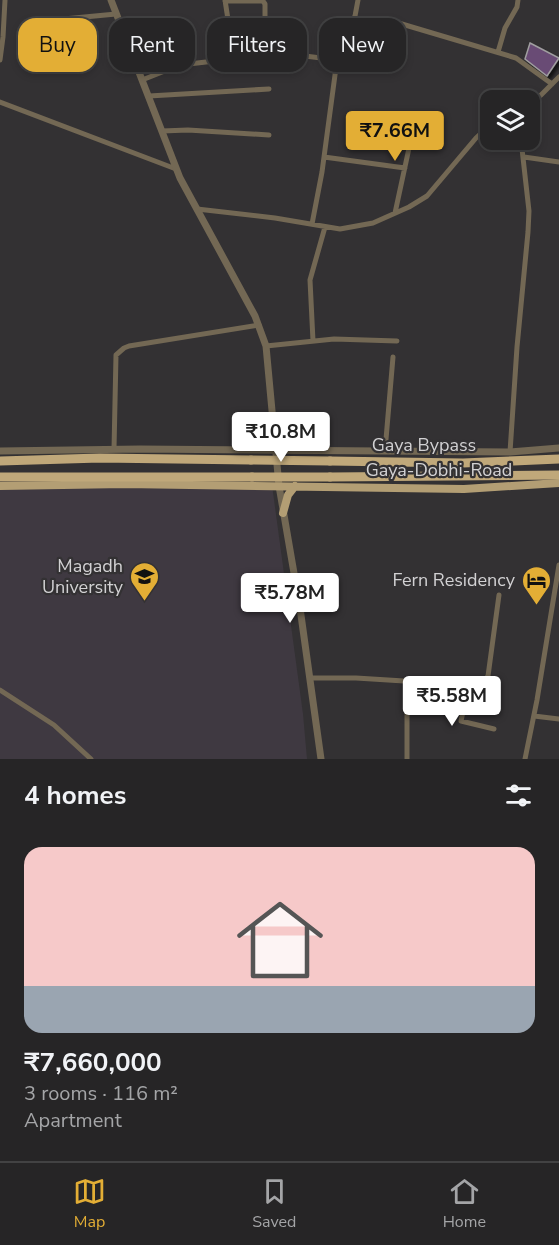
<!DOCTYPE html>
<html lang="en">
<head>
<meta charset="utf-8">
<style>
  :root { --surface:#262526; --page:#2e2d2e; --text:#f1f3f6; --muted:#a4a5a7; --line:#424243; --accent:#e3ae35 }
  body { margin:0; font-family:"Nunito Sans",sans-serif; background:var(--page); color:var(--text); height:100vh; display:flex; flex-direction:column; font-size:22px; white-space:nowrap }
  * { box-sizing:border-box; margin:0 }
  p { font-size:20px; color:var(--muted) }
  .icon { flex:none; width:33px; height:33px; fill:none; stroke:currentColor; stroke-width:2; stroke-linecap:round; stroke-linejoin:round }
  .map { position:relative; height:759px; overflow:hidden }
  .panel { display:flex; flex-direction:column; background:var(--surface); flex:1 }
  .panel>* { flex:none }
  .guide { position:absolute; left:18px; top:18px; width:524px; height:54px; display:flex; gap:12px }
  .controls { position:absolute; left:480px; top:90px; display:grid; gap:12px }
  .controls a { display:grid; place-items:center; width:60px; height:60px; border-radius:12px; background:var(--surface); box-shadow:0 3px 9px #0003,0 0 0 2px var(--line); font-size:30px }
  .price { position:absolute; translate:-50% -51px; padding:0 14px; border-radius:6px; background:#fff; color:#222; font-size:20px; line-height:39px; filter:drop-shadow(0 2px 3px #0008) }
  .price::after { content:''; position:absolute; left:50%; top:36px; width:18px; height:14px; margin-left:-9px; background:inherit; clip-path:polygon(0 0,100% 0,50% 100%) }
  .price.on { background:var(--accent); color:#111 }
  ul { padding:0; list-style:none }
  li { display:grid; align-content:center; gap:12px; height:318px; padding:0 24px }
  li span { display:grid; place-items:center; height:186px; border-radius:18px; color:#555 }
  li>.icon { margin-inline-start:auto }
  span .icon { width:108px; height:108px; fill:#fffc; stroke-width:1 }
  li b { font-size:26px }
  h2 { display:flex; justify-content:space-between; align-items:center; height:72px; padding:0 24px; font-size:26px }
  .pill { padding:0 21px; border-radius:18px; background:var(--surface); box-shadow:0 3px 9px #0003,0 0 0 2px var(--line); font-size:21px; line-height:54px }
  .pill.on { background:var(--accent); color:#111 }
  .dock { display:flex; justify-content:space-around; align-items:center; height:84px; border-top:2px solid var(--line); background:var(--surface); font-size:16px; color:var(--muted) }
  .dock a { display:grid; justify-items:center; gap:3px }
  .dock .on { color:var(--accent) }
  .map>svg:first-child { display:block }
  .built { fill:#3f3941 }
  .building { fill:#694b74; stroke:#a09ea0; stroke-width:1.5; filter:url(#shadow) }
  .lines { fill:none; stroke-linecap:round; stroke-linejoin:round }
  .minor { stroke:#736854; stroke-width:5 }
  .tertiary { stroke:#736854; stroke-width:7 }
  .primary { stroke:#b39e74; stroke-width:8 }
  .trunk { stroke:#c0a87a; stroke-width:9 }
  .trunk-bridge { stroke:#c0a87a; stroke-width:9 }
  .labels { text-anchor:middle; stroke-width:4.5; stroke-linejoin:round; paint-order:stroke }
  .street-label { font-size:18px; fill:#d2d1d3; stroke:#333133 }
  .poi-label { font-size:18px; fill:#d2d1d3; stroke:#333133; text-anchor:end }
</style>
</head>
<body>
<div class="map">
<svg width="559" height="759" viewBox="0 0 559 759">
  <defs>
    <filter id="shadow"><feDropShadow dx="3" dy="3" stdDeviation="1.5" flood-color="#0009"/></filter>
  </defs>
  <rect width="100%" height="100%" fill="#333133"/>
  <path class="built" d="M272 485 303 714 307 759H0V487Z"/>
  <path class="building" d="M530 43 559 58 547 76 525 59Z"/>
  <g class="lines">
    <path class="minor" d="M225 1H263L265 4V23L267 27 302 28
      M385 19 516 58 552 84
      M53 20 116 14
      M119 21C163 14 174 21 180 65
      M498 52 505 28 517 7 518 0
      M233 56 251 58 297 55 337 60
      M0 60 3 37 5 0
      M142 80 180 65 232 59 233 52 225 0
      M149 96 269 89
      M0 102 176 169
      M530 103 541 95 559 77
      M382 119 414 125 395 213
      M162 131 188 130 269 135
      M324 157 405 168
      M524 157 559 162
      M197 209 275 218 340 229 373 223 409 207 427 196 476 138 490 125
      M312 224 322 172 337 60 344 36 355 16 358 0
      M313 341 310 280 325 227
      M266 346 334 339 397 341
      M114 449 116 355 124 348 129 346 259 325
      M385 451 393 357
      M510 452 517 347 528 232 529 211 521 140
      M310 678H356L404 681 468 689 475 681 486 679 488 676 499 595
      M468 689 461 721 494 729
      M0 690 54 725 91 759
      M534 716 559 719
      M407 759V716L411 682
      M525 759 537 700 559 565"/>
    <path class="tertiary" d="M111 0 180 178 255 316 266 346 279 486 300 608 321 759
      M0 451 140 449 510 452 559 448"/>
    <path class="primary" d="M0 486 125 484 464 489 559 483
      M283 513 288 495 295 486"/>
    <path class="trunk" d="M0 461 100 458 251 460
      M330 461 463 463 559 459
      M0 477H252
      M330 477 559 475"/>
    <path class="trunk-bridge" d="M251 460 330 461
      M252 477H330"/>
  </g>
  <defs>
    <symbol id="university-pin" viewBox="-11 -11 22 30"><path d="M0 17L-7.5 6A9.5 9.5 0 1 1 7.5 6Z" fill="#e3ae35" stroke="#333133"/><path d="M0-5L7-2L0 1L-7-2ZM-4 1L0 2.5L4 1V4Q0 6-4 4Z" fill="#111"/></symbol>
    <symbol id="hotel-pin" viewBox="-11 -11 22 30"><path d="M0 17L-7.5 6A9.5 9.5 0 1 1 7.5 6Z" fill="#e3ae35" stroke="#333133"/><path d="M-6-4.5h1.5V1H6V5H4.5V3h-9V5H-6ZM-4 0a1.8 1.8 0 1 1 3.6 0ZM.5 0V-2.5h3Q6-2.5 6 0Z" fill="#111"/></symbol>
  </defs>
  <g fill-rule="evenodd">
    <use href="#university-pin" x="128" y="560" width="33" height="45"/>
    <use href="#hotel-pin" x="520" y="564" width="33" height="45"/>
  </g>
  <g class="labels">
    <g class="street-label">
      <text x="424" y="451">Gaya Bypass</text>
      <text x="439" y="476">Gaya-Dobhi-Road</text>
    </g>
    <g class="poi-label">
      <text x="123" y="572">Magadh<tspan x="123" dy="21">University</tspan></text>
      <text x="515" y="586">Fern Residency</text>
    </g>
  </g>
</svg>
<div class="controls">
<a><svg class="icon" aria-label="layers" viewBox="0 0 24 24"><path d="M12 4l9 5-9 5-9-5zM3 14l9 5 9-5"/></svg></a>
</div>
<b class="price on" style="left:395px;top:162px">₹7.66M</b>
<b class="price" style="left:281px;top:463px">₹10.8M</b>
<b class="price" style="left:290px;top:624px">₹5.78M</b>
<b class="price" style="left:452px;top:727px">₹5.58M</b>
<div class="guide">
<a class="pill on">Buy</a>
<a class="pill">Rent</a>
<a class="pill">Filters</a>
<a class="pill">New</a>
</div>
</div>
<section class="panel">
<h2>4 homes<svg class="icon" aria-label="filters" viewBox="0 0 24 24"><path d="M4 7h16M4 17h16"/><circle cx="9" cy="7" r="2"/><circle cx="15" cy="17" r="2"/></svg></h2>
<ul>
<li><span style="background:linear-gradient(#f6c9c9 75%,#9aa5b1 0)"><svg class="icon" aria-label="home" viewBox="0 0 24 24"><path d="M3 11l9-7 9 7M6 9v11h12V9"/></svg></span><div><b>₹7,660,000</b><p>3 rooms · 116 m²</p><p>Apartment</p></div></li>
</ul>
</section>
<nav class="dock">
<a class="on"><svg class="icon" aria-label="map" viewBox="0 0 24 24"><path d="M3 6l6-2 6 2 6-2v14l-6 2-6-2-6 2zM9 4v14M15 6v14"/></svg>Map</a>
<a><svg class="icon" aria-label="saved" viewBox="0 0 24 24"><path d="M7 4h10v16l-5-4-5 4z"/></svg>Saved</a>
<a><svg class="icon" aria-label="home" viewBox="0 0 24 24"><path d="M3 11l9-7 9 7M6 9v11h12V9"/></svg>Home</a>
</nav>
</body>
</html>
